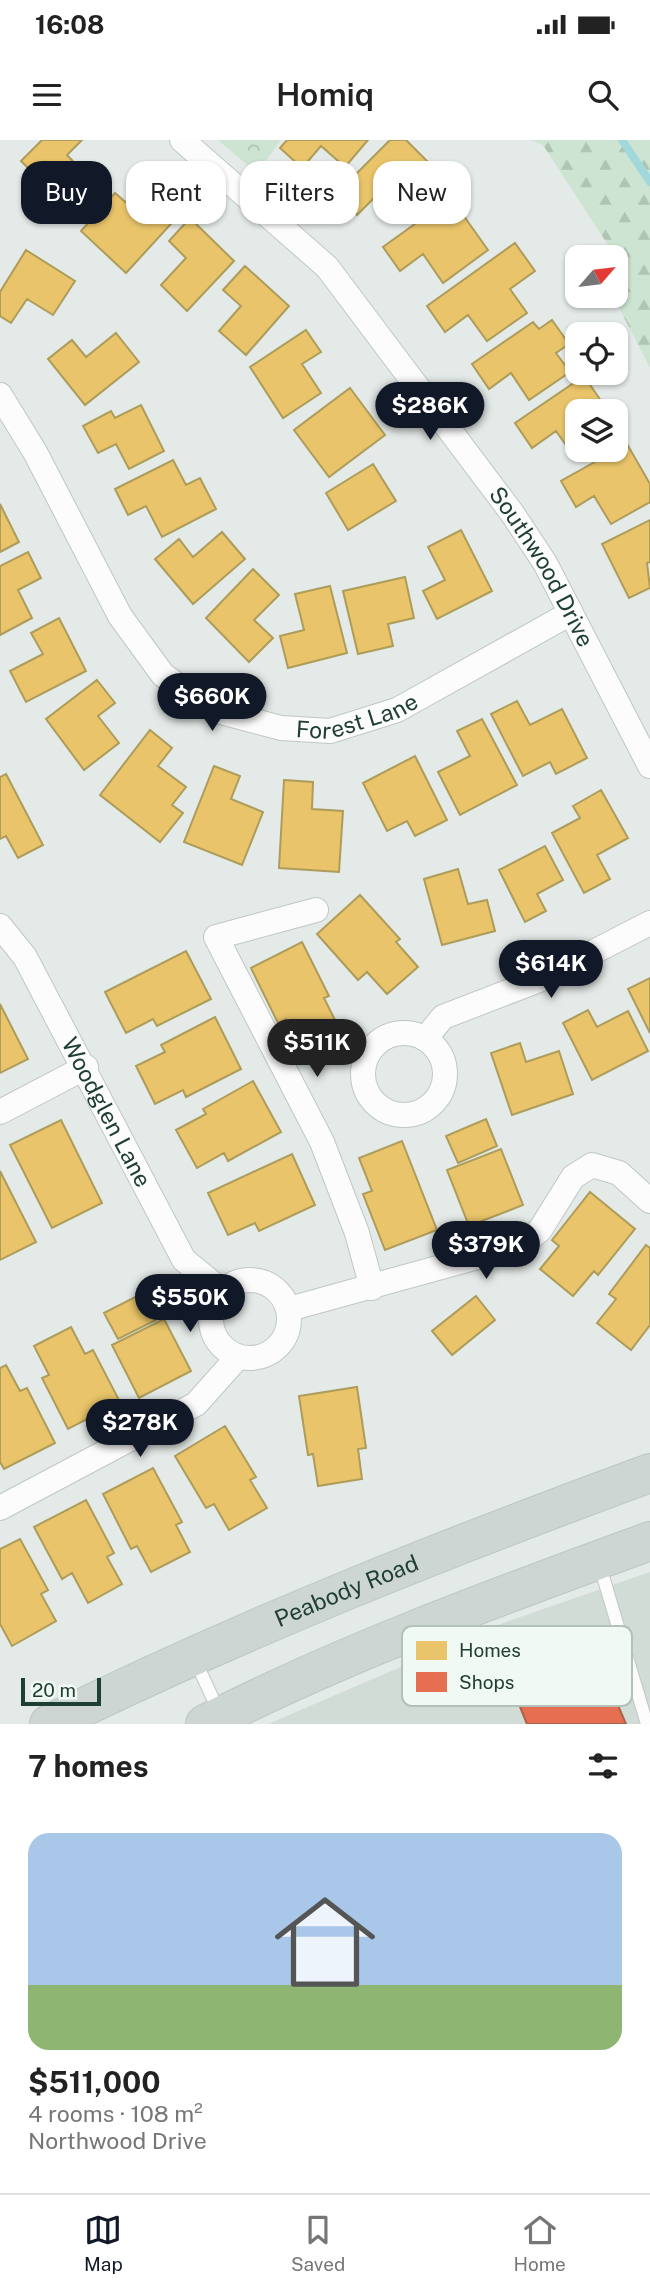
<!DOCTYPE html>
<html lang="en">
<head>
<meta charset="utf-8">
<style>
  :root { --surface:#fff; --page:#f6f6f6; --text:#222; --muted:#767676; --line:#e0e0e0; --accent:#111827 }
  body { margin:0; font-family:"Public Sans",sans-serif; background:var(--page); color:var(--text); height:100vh; display:flex; flex-direction:column; font-size:26px; white-space:nowrap }
  * { box-sizing:border-box; margin:0 }
  p { font-size:23px; color:var(--muted) }
  .icon { flex:none; width:38px; height:38px; fill:none; stroke:currentColor; stroke-width:2; stroke-linecap:round; stroke-linejoin:round }
  .map { position:relative; height:1584px; overflow:hidden }
  .panel { display:flex; flex-direction:column; background:var(--surface); flex:1 }
  .panel>* { flex:none }
  .guide { position:absolute; left:21px; top:21px; width:609px; height:63px; display:flex; gap:14px }
  .needle { width:46px; rotate:62deg }
  .buttons { position:absolute; left:565px; top:105px; display:grid; gap:14px }
  .buttons a { display:grid; place-items:center; width:63px; height:63px; border-radius:14px; background:var(--surface); box-shadow:0 2px 5px #0004; font-size:35px }
  .scale { position:absolute; left:21px; bottom:18px; width:80px; box-sizing:border-box; padding-left:7px; border:4px solid #203f33; border-top:0; font-size:19px; line-height:24px; white-space:nowrap; color:#203f33; -webkit-text-stroke:5px #f1f9f4; paint-order:stroke }
  .price { position:absolute; translate:-50% -60px; padding:0 16px; border-radius:24px; background:var(--accent); color:#fff; font-size:23px; line-height:46px; filter:drop-shadow(0 2px 4px #0008) }
  .price::after { content:''; position:absolute; left:50%; top:42px; width:21px; height:16px; margin-left:-10px; background:inherit; clip-path:polygon(0 0,100% 0,50% 100%) }
  .price.current { background:#222; color:#fff }
  ul { padding:0; list-style:none }
  li { display:grid; align-content:center; gap:14px; height:371px; padding:0 28px }
  li span { display:grid; place-items:center; height:217px; border-radius:21px; color:#555 }
  li>.icon { margin-inline-start:auto }
  span .icon { width:126px; height:126px; fill:#fffc; stroke-width:1 }
  li b { font-size:30px }
  h2 { display:flex; justify-content:space-between; align-items:center; height:84px; padding:0 28px; font-size:30px }
  .tag { padding:0 24px; border-radius:21px; background:var(--surface); box-shadow:0 2px 5px #0004; font-size:24px; line-height:63px }
  .tag.current { background:var(--accent); color:#fff }
  .status { display:flex; justify-content:space-between; align-items:center; height:49px; padding:0 35px; background:var(--surface); direction:ltr }
  .status svg { height:19px; fill:currentColor }
  header { display:flex; justify-content:space-between; align-items:center; height:91px; padding:0 28px; background:var(--surface); font-size:32px; font-weight:600 }
  .menu { display:flex; justify-content:space-around; align-items:center; height:98px; border-top:2px solid var(--line); background:var(--surface); font-size:19px; color:var(--muted) }
  .menu a { display:grid; justify-items:center; gap:4px }
  .menu .current { color:var(--accent) }
  .map>svg:first-child { display:block }
  .built { fill:#d1dcd6 }
  .forest { fill:url(#forest-firs) }
  .park { fill:url(#park-crowns) }
  .homes { fill:#e9c46a; stroke:#ad9c5a; stroke-width:2 }
  .shops { fill:#e76f51; stroke:#ab6148; stroke-width:2 }
  .lines { fill:none; stroke-linecap:round; stroke-linejoin:round }
  .stream { stroke:#a1d8db; stroke-width:8 }
  .lane-casing { stroke:#c1c7c4; stroke-width:14 }
  .street-casing { stroke:#c1c7c4; stroke-width:26 }
  .primary-casing { stroke:#bcc6c2; stroke-width:40 }
  .lane { stroke:#fbfcfb; stroke-width:12 }
  .street { stroke:#fbfcfb; stroke-width:24 }
  .primary { stroke:#cdd6d3; stroke-width:38 }
  .labels { text-anchor:middle; stroke-width:7; stroke-linejoin:round; paint-order:stroke }
  .street-label { font-size:23px; fill:#203f33; stroke:#f1f9f4 }
  .key { fill:#f1f9f4; stroke:#b2c1ba; stroke-width:2 }
  .key-label { font-size:19px; fill:#203f33 }
</style>
</head>
<body>
<div class="status"><b>16:08</b><svg viewBox="0 0 49 12"><path d="M0 12V9h3v3zM5 12V6h3v6zM10 12V3h3v9zM15 12V0h3v12zM26 1h20v11H26zM47 4h2v5h-2z"/></svg></div>
<header><svg class="icon" aria-label="menu" viewBox="0 0 24 24"><path d="M4 6h16M4 12h16M4 18h16"/></svg>Homiq<svg class="icon" aria-label="search" viewBox="0 0 24 24"><circle cx="10" cy="10" r="6"/><path d="M15 15l6 6"/></svg></header>
<div class="map">
<svg width="650" height="1584" viewBox="0 0 650 1584">
  <defs>
    <pattern id="forest-firs" width="22" height="20" patternUnits="userSpaceOnUse" patternTransform="scale(1.75)"><rect width="22" height="20" fill="#cce4d1"/><path d="M5 1l3.5 6h-7zM16 11l3.5 6h-7z" fill="#afc5b4"/></pattern>
    <pattern id="park-crowns" width="20" height="18" patternUnits="userSpaceOnUse" patternTransform="scale(1.75)"><rect width="20" height="18" fill="#cce4d1"/><path d="M2 6a3 3 0 1 1 6 0M12 15a3 3 0 1 1 6 0" fill="none" stroke="#afc5b4"/></pattern>
  </defs>
  <rect width="100%" height="100%" fill="#e4eae7"/>
  <path class="built" d="M650 1432V1584H268L503 1483Z"/>
  <path class="forest" d="M531 0H650V228L613 156H616V117H602L608 105 543 5Z"/>
  <path class="park" d="M218 0H281L257 33Z"/>
  <path class="homes" d="M42 0H82L67 15 86 35 60 60 21 21Z
    M287 0H368L345 27 321 6 302 28 280 8Z
    M390 0H406L443 37 401 79 377 55 357 75 336 54Z
    M155 52 180 74 126 133 81 91 115 53 137 72Z
    M451 58 488 110 443 143 423 114 400 131 383 107Z
    M190 78 234 121 187 171 161 145 186 118 169 101Z
    M515 103 535 131 510 149 527 173 487 201 468 175 445 192 427 166Z
    M26 110 75 141 53 175 27 159 11 183 0 176V152Z
    M245 126 289 166 246 215 219 191 241 166 223 150Z
    M552 180 569 204 556 213 570 232 529 260 511 233 489 249 472 224 533 182 539 189Z
    M306 190 321 212 302 224 321 253 283 278 250 227Z
    M116 193 139 222 85 265 48 219 72 200 86 217Z
    M584 236 608 271H578V310H587L575 318 556 291 532 308 515 283Z
    M350 248 385 295 329 337 294 290Z
    M141 265 164 311 129 329 116 304 98 313 83 286 111 271 115 278Z
    M627 304 650 344V362L611 384 594 356 576 367 561 341Z
    M173 320 186 345 200 338 216 369 162 397 146 366 128 375 115 349Z
    M373 324 396 361 348 390 326 353Z
    M0 364 19 402 0 412Z
    M650 380V422L647 423 650 448 629 458 602 404Z
    M461 390 492 451 437 479 423 451 445 440 428 407Z
    M222 392 245 419 193 464 155 419 179 399 193 417Z
    M28 412 41 438 18 450 32 478 0 495V426Z
    M253 429 279 455 254 480 273 498 249 522 206 478Z
    M405 437 414 478 388 484 393 506 358 514 343 451Z
    M330 446 347 513 288 528 280 496 304 490 295 454Z
    M59 478 86 531 26 562 10 531 43 514 31 493Z
    M97 540 115 563 98 576 119 603 84 630 46 579Z
    M517 561 530 585 562 569 587 618 556 634 550 622 523 636 491 574Z
    M482 579 517 645 460 675 438 632 470 616 457 591Z
    M150 590 172 608 158 626 186 647 172 665 183 673 160 702 100 655Z
    M415 616 447 680 415 696 407 681 387 691 363 643Z
    M214 626 240 636 231 659 263 672 242 725 184 702Z
    M6 634 43 705 18 718 6 696 0 699V637Z
    M284 640 313 642 312 669 343 671 339 732 279 728Z
    M601 650 628 698 597 715 610 739 584 753 552 693 580 678 573 666Z
    M545 706 563 740 537 754 546 771 525 782 499 730Z
    M458 729 468 764 487 760 495 791 442 805 424 739Z
    M360 755 400 799 396 802 418 827 387 854 367 832 358 840 317 794Z
    M302 802 329 856 324 858 338 886 299 905 286 879 278 883 251 828Z
    M186 811 211 859 157 886 153 879 126 893 105 852Z
    M650 838V893L628 849Z
    M0 864 28 919 0 933Z
    M588 870 597 887 628 871 648 911 592 940 563 883Z
    M215 877 241 929 186 957 183 950 155 964 136 926 165 912 161 905Z
    M520 903 526 922 559 911 573 954 512 975 491 913Z
    M253 941 281 992 228 1021 224 1013 197 1028 176 990 206 974 203 969Z
    M486 979 497 1006 458 1023 446 996Z
    M61 980 102 1063 52 1088 10 1005Z
    M402 1001 437 1090 385 1110 363 1054 372 1051 359 1018Z
    M501 1009 523 1065 469 1086 447 1030Z
    M292 1014 315 1065 259 1091 255 1083 228 1095 208 1053Z
    M0 1031 36 1102 0 1120Z
    M590 1052 635 1089 598 1135 594 1131 573 1156 540 1129 559 1106 552 1100Z
    M646 1105 650 1108V1185L631 1210 597 1183 616 1159 609 1154Z
    M143 1153 156 1180 118 1199 104 1173Z
    M476 1156 495 1180 452 1215 432 1191Z
    M164 1179 191 1231 139 1258 112 1205Z
    M71 1187 85 1214 93 1210 120 1262 68 1289 42 1238 49 1235 34 1206Z
    M6 1225 20 1251 27 1248 55 1303 4 1329 0 1322V1228Z
    M357 1247 366 1308 358 1309 362 1339 318 1346 313 1314 308 1315 299 1256Z
    M225 1286 256 1337 250 1340 267 1368 229 1390 214 1364 206 1368 175 1316Z
    M153 1328 182 1382 176 1385 190 1412 151 1432 137 1406 131 1409 103 1354Z
    M86 1360 114 1413 107 1417 122 1444 88 1463 72 1433 62 1439 34 1387Z
    M20 1399 48 1450 41 1454 56 1481 12 1506 0 1484V1409Z"/>
  <path class="shops" d="M588 1495 626 1584H527L505 1530Z"/>
  <g class="lines">
    <path class="stream" d="M622 0 650 42"/>
    <defs>
      <path id="lane" d="M599 1423 647 1584
        M195 1520 220 1574"/>
      <g id="street">
        <path id="s1" d="M182 0 327 127 512 373 545 423 650 626"/>
        <path id="s2" d="M0 255 35 312 120 476 163 535 213 570 281 588 330 591 397 570 571 473"/>
        <path d="M316 770 216 797 322 1002 357 1093 372 1148"/>
        <path id="s3" d="M0 786 25 817 184 1120 222 1151"/>
        <circle cx="404" cy="934" r="41"/>
        <path d="M425 899 443 877 539 840 650 783"/>
        <path d="M0 972 86 927"/>
        <circle cx="250" cy="1179" r="39"/>
        <path d="M289 1169 521 1105 540 1090 573 1037 592 1025 619 1033 650 1061"/>
        <path d="M0 1368 196 1264 238 1217"/>
      </g>
      <g id="primary">
        <path id="s4" d="M49 1584C244 1488 446 1408 650 1333"/>
        <path d="M205 1584C348 1511 500 1456 650 1401"/>
      </g>
    </defs>
    <use href="#lane" class="lane-casing"/>
    <use href="#street" class="street-casing"/>
    <use href="#primary" class="primary-casing"/>
    <use href="#lane" class="lane"/>
    <use href="#street" class="street"/>
    <use href="#primary" class="primary"/>
  </g>
  <g class="labels">
    <g class="street-label">
      <text dy="8" stroke="none"><textPath href="#s1" startOffset="562">Southwood Drive</textPath></text>
      <text dy="8" stroke="none"><textPath href="#s2" startOffset="534">Forest Lane</textPath></text>
      <text dy="8" stroke="none"><textPath href="#s3" startOffset="215">Woodglen Lane</textPath></text>
      <text dy="8" stroke="none"><textPath href="#s4" startOffset="326">Peabody Road</textPath></text>
    </g>
  </g>
  <rect x="402" y="1486" width="230" height="80" rx="10" class="key"/>
  <rect x="416" y="1501" width="31" height="19" fill="#e9c46a"/>
  <rect x="416" y="1532" width="31" height="20" fill="#e76f51"/>
  <g class="key-label">
    <text x="459" y="1517">Homes</text>
    <text x="459" y="1549">Shops</text>
  </g>
</svg>
<div class="buttons">
<a><svg class="needle" viewBox="-14 -14 28 28"><path d="M0-13l5 13h-10z" fill="#e53935"/><path d="M0 13l5-13h-10z" fill="#767676"/></svg></a>
<a><svg class="icon" aria-label="locate" viewBox="0 0 24 24"><circle cx="12" cy="12" r="6"/><path d="M12 2v4M12 18v4M2 12h4M18 12h4"/></svg></a>
<a><svg class="icon" aria-label="layers" viewBox="0 0 24 24"><path d="M12 4l9 5-9 5-9-5zM3 14l9 5 9-5"/></svg></a>
</div>
<div class="scale">20 m</div>
<b class="price" style="left:430px;top:302px">$286K</b>
<b class="price" style="left:212px;top:593px">$660K</b>
<b class="price" style="left:551px;top:860px">$614K</b>
<b class="price current" style="left:317px;top:939px">$511K</b>
<b class="price" style="left:486px;top:1141px">$379K</b>
<b class="price" style="left:190px;top:1194px">$550K</b>
<b class="price" style="left:140px;top:1319px">$278K</b>
<div class="guide">
<a class="tag current">Buy</a>
<a class="tag">Rent</a>
<a class="tag">Filters</a>
<a class="tag">New</a>
</div>
</div>
<section class="panel">
<h2>7 homes<svg class="icon" aria-label="filters" viewBox="0 0 24 24"><path d="M4 7h16M4 17h16"/><circle cx="9" cy="7" r="2"/><circle cx="15" cy="17" r="2"/></svg></h2>
<ul>
<li><span style="background:linear-gradient(#a9c7e8 70%,#8fb573 0)"><svg class="icon" aria-label="home" viewBox="0 0 24 24"><path d="M3 11l9-7 9 7M6 9v11h12V9"/></svg></span><div><b>$511,000</b><p>4 rooms · 108 m²</p><p>Northwood Drive</p></div></li>
</ul>
</section>
<nav class="menu">
<a class="current"><svg class="icon" aria-label="map" viewBox="0 0 24 24"><path d="M3 6l6-2 6 2 6-2v14l-6 2-6-2-6 2zM9 4v14M15 6v14"/></svg>Map</a>
<a><svg class="icon" aria-label="saved" viewBox="0 0 24 24"><path d="M7 4h10v16l-5-4-5 4z"/></svg>Saved</a>
<a><svg class="icon" aria-label="home" viewBox="0 0 24 24"><path d="M3 11l9-7 9 7M6 9v11h12V9"/></svg>Home</a>
</nav>
</body>
</html>
